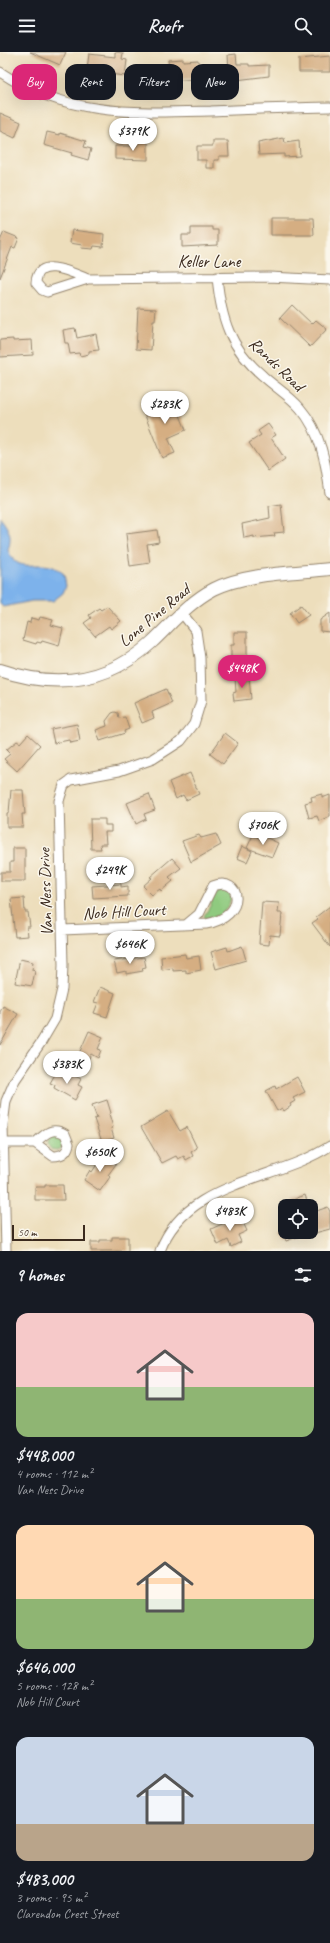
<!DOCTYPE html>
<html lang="en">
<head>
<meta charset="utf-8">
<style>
  :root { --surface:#171b24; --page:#242831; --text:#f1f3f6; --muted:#9ea1a6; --accent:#db2777 }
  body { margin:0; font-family:Caveat,sans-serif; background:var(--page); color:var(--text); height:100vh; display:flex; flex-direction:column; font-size:15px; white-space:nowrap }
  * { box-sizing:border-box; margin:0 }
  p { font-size:13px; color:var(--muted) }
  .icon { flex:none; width:22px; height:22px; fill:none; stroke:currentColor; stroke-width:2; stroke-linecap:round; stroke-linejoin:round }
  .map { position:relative; height:1199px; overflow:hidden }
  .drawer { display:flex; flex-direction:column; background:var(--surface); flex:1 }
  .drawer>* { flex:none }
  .hud { position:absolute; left:12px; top:12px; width:306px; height:36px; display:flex; gap:8px }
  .fabs { position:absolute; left:278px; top:1147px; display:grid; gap:8px }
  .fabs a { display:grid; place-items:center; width:40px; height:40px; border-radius:8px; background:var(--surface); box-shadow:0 4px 16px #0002; font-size:20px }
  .scale { position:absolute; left:12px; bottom:10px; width:73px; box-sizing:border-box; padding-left:4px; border:2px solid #3b2a1e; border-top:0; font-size:11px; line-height:14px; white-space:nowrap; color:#3b2a1e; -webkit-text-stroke:3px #fbf7ec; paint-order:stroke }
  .price { position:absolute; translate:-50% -34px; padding:0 9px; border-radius:14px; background:#fff; color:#222; font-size:13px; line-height:26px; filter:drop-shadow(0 1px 2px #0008) }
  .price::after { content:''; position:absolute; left:50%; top:24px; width:12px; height:9px; margin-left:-6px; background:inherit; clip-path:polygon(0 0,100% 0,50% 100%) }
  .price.selected { background:var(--accent); color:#fff }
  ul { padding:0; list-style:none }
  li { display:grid; align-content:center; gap:8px; height:212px; padding:0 16px }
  li span { display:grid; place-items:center; height:124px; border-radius:12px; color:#555 }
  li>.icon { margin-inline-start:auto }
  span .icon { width:72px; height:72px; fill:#fffc; stroke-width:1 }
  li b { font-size:17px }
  h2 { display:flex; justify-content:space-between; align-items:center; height:48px; padding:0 16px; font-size:17px }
  .tag { padding:0 14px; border-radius:12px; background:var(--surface); box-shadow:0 4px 16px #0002; font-size:14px; line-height:36px }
  .tag.selected { background:var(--accent); color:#fff }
  header { display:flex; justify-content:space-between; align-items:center; height:52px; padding:0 16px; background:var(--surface); font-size:18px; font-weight:800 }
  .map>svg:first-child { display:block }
  .green { fill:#8fca7f; stroke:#657a4e }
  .water { fill:#7db2eb; stroke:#5c6e84 }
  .building { fill:#d5ae82 }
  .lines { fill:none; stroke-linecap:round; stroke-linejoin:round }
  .minor-casing { stroke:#94846d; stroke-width:11 }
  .tertiary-casing { stroke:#94846d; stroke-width:14 }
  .minor { stroke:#fff; stroke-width:9 }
  .tertiary { stroke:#fff; stroke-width:12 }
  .labels { text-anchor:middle; stroke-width:3; stroke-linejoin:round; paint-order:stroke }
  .street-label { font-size:17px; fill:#3b2a1e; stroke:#fbf7ec }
</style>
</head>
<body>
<header><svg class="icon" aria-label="menu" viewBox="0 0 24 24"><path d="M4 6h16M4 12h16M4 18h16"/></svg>Roofr<svg class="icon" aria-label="search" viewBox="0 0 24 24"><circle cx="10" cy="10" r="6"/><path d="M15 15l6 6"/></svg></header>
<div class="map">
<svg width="330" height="1199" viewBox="0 0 330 1199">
  <rect width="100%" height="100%" fill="#fbf7ec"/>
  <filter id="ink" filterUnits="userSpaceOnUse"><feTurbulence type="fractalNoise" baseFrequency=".025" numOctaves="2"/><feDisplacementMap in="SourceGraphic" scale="8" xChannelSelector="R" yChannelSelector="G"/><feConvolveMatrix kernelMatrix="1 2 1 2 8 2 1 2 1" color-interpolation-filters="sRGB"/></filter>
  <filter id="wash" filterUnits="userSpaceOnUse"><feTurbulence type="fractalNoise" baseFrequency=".012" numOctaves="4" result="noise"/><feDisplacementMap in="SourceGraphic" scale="16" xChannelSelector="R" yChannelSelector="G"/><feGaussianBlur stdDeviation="0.9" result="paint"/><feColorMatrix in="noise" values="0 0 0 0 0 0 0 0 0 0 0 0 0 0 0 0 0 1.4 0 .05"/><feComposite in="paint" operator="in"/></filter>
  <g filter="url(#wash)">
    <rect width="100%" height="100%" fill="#eddebc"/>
    <path class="green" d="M222 837 228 839 231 844C230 858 218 867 205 866L204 864 210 854 215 841Z
      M48 1091a8 8 0 1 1 16 0a8 8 0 1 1-16 0Z"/>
    <path class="water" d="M0 465C9 478 13 483 8 498 17 521 31 510 50 514 55 515 60 519 64 522L66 534 63 541 53 549H32L3 555 0 552Z"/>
    <g id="blocks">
      <path class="building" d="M30 0H66L60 13Z
        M115 0 123 1 122 7 127 8 125 24 109 22V20L87 17 89 2 115 5Z
        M236 2 237 12H249V14L269 13V24L236 28V20H229L228 3Z
        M330 4V20H299V7Z
        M183 7V9L198 8 199 27 170 29 169 25H164V17H169L168 8Z
        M0 61 21 70 15 86 0 79Z
        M47 80 60 83V81L86 89 84 95 91 97 88 108 71 103 72 101 44 93Z
        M284 86 285 91 299 89 300 104 284 105V102L259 103 258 91Z
        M213 89H228L229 104H219V108H214V116H206V108H197V94H213Z
        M137 90H148V108L115 107V94H137Z
        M271 166H313L314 183H271Z
        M191 175H212V178H218V193L182 195V183H191Z
        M72 178 104 182 103 195 94 194 93 197 81 196 82 193 70 191Z
        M4 180 19 186 15 196 12 195 0 226V189Z
        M292 253 312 272 316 268 327 277 310 295 280 266Z
        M138 256 156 257 155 269H153L151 298 136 297Z
        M75 276 77 286 96 282 99 298 89 299V302L80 304 79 301 70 302 68 291H65L63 278Z
        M13 287V289L32 288 33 303 0 305V288Z
        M173 346 186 378 168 386 175 401 162 406 144 361 159 355 158 352Z
        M268 372 276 383 271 386 285 407 268 419 249 391 261 383 258 379Z
        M281 452 284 480 274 481 275 484 254 486V484L244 486 242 472 270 466 269 454Z
        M157 478 159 490 147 492 150 511 130 514 126 482Z
        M301 553 309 563 297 571 290 561Z
        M107 554 121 569 111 577 109 574 95 584 84 571 91 566 89 563 99 556 101 558Z
        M330 561V580L320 579V568Z
        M40 565 53 568 51 573 63 576 59 594 42 589 41 591 37 590 36 592 23 588 27 570 30 571 31 566 39 568Z
        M234 580H247V609H231V593H234Z
        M249 624 251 647 234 649 233 641 236 640 235 626Z
        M166 637 172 651 152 660 154 666 142 671 134 651Z
        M115 660 118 661 119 666 125 665 129 677 124 679 125 681 100 689 96 678 107 674 106 669 112 661Z
        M77 672 80 689 70 691 69 688 54 691 51 677Z
        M225 681 238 691 223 712 210 702Z
        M28 682 40 693 17 719 4 707 10 702 6 698 17 689 20 691Z
        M190 721 199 742 186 748 183 743 176 747 169 730Z
        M11 738H23L25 762H22L23 775H7V761H9Z
        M149 742 155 758 144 762 146 767 136 772 127 751Z
        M322 742V746L330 743V764L319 769 317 764 309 766 305 751 312 749 311 745Z
        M90 767H105V773H111V780H105L106 792H100L101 797H91Z
        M216 782 221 793 191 810 182 789 199 783 201 786Z
        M253 783 264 788 265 785 278 791 272 805 247 796Z
        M242 794 252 799 247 810 237 806Z
        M13 796H25V829H1V820H10V810H13Z
        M172 806 181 816 169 825 173 829 161 839 160 837 152 843 143 834 152 826 150 825Z
        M121 832V835L128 834V844L93 846 92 834Z
        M24 846 25 860H28L30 875H27L28 884 15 885 11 847Z
        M262 850 279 851 278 861H282L280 884 270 883 269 893 259 892Z
        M330 854V895L312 871 318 867 316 865Z
        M242 894 246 908 216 917 211 900 227 895 228 899Z
        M185 902 186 906 199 904 201 918 186 921V918L173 919V916L162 918 161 905Z
        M144 905 146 915 142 916 143 919 126 922V919L117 921 114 909Z
        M20 907 33 910 32 918 35 919 32 934 15 931Z
        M100 935 115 941 107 965 94 961 98 951 94 950Z
        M3 954 18 962 0 993V960Z
        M89 979 103 985 98 997 101 998 98 1006 91 1002 87 1010 77 1006Z
        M57 1019 69 1026 71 1022 81 1027 78 1033 82 1035 75 1048 54 1036 55 1033 50 1031Z
        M297 1025 305 1040 293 1046 295 1049 290 1052 291 1054 284 1059 282 1056 277 1059 266 1039 275 1034 276 1037Z
        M107 1048 111 1061 109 1062 113 1075 111 1076 114 1086 102 1090 94 1067 97 1066 92 1053Z
        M168 1059 180 1079 187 1075 197 1096 191 1100 193 1104 186 1108 184 1104 178 1107 176 1104 162 1111 141 1075Z
        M103 1103 116 1112 108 1123 110 1125 100 1139 84 1128 90 1118 92 1120Z
        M45 1133H63L64 1148H35V1135H45Z
        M305 1143 309 1154H295L292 1148Z
        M328 1155 330 1160V1177L311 1182V1161Z
        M240 1164 247 1179 238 1183 241 1190 231 1195 228 1188 218 1193 211 1177Z
        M282 1180H309V1181L286 1189Z
        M112 1185H128V1199H91V1190H100V1188H112Z"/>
    </g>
  </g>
  <g filter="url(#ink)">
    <use href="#blocks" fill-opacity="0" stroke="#94846d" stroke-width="1"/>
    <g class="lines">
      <defs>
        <path id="minor" d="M0 20C67 65 135 61 211 59 251 57 290 56 330 55
          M217 225C221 267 230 296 263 324 275 335 290 344 300 356 321 380 326 412 330 441
          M88 227C73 221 37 203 36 231L42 238 47 240 88 227 269 225 330 228
          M62 878 206 872C248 865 242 823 213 834L199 862 187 872
          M3 1091H35L53 1104C62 1104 67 1101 69 1092L65 1082C52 1074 45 1082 35 1091
          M6 1199 3 1073 6 1049 15 1028 42 989 55 967 62 937 63 913 59 749 64 733 71 728 119 719 153 707 181 689 194 672 201 649 200 606 196 579 181 560
          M160 1199C186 1128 275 1130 330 1094"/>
        <path id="tertiary" d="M0 618C56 637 108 631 152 590 172 571 189 550 214 537 246 521 295 521 330 517"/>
      </defs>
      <use href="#minor" class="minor-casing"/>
      <use href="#tertiary" class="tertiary-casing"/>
      <use href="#minor" class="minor"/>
      <use href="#tertiary" class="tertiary"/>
    </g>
  </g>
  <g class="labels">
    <g class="street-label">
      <text x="209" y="215">Keller Lane</text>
      <text transform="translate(277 312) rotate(44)" y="6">Rands Road</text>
      <text transform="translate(154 563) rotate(-40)" y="6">Lone Pine Road</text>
      <text transform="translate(45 840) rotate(-92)" y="6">Van Ness Drive</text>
      <text transform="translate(124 859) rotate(-3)" y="6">Nob Hill Court</text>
    </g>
  </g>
</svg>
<div class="fabs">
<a><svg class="icon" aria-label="locate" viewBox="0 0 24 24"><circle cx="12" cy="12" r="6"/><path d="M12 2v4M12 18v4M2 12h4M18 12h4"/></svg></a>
</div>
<div class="scale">50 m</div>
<b class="price" style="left:133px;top:100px">$379K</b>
<b class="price" style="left:165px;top:373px">$283K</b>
<b class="price selected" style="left:242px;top:637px">$448K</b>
<b class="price" style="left:263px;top:794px">$706K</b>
<b class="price" style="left:110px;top:839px">$249K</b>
<b class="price" style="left:130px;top:913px">$646K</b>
<b class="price" style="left:67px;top:1033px">$383K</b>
<b class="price" style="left:100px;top:1121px">$650K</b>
<b class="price" style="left:230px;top:1180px">$483K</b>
<div class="hud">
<a class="tag selected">Buy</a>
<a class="tag">Rent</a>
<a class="tag">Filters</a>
<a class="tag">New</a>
</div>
</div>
<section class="drawer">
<h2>9 homes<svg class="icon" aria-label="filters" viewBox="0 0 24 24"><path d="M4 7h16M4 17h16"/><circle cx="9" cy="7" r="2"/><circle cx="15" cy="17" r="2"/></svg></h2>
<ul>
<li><span style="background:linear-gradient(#f6c9c9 60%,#8fb573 0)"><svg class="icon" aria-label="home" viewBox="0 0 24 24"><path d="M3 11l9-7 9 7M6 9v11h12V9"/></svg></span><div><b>$448,000</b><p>4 rooms · 112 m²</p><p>Van Ness Drive</p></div></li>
<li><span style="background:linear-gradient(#ffd9b3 60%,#8fb573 0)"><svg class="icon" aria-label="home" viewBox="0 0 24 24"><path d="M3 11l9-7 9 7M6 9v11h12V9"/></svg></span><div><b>$646,000</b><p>5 rooms · 128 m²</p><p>Nob Hill Court</p></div></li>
<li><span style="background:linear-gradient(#c9d6e8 70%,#b9a48a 0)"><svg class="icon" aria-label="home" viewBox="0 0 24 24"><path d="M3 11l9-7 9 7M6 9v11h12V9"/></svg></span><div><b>$483,000</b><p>3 rooms · 95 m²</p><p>Clarendon Crest Street</p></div></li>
</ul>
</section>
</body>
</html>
